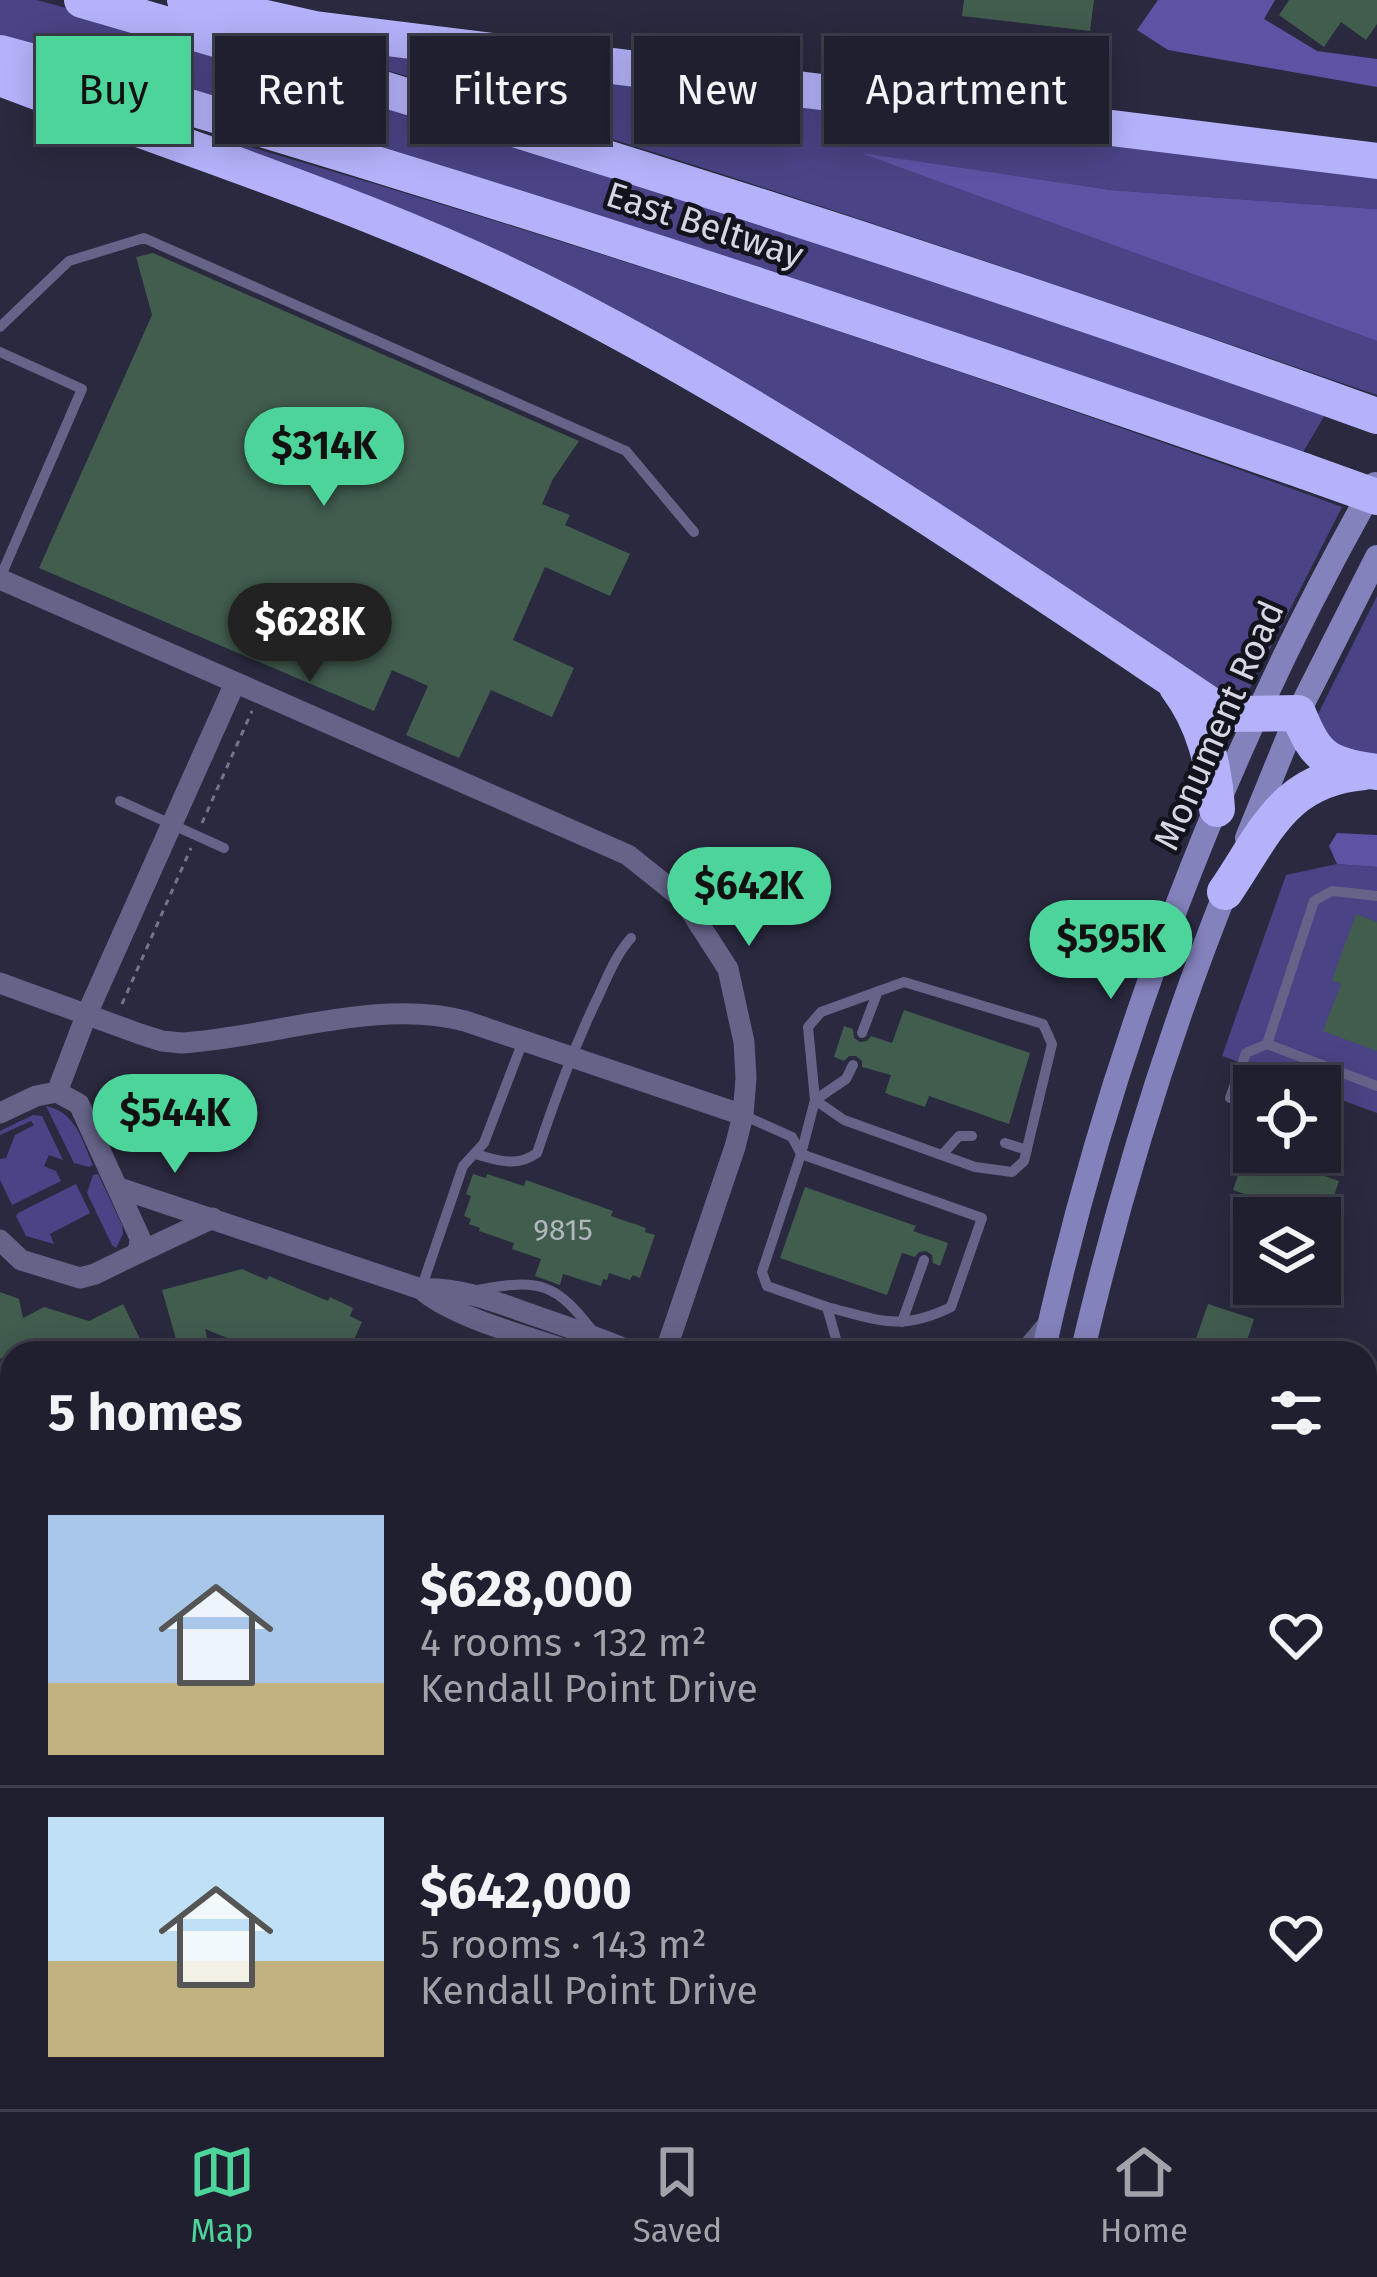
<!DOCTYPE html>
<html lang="en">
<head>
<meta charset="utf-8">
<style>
  :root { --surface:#201f2f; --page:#2d2c3b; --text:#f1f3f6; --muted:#a2a2aa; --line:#3d3d4b; --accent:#4cd49b }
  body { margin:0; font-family:"Fira Sans",sans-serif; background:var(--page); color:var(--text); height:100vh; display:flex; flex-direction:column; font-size:45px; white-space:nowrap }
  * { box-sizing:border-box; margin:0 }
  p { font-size:39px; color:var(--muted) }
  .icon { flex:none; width:66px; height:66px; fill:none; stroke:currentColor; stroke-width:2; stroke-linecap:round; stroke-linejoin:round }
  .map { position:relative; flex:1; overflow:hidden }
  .panel { position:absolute; left:0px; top:1341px; width:1377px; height:768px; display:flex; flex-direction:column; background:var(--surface); border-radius:36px 36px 0 0; box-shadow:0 6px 30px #0003,0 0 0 3px var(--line) }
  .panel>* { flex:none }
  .banner { position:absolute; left:36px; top:36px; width:1305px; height:108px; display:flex; gap:24px }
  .controls { position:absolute; left:1233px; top:1065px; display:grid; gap:24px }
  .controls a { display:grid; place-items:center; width:108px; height:108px; border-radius:0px; background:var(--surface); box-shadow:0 6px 30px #0003,0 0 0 3px var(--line); font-size:60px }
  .price { position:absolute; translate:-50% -102px; padding:0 27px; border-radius:42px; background:var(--accent); color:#111; font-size:39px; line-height:78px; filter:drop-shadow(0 3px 6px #0008) }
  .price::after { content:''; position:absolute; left:50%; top:72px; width:36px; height:27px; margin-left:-18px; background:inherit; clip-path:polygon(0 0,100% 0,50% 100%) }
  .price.current { background:#222; color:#fff }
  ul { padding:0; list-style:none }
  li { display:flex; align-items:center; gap:36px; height:300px; padding:0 48px }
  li+li { border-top:3px solid var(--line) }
  li span { display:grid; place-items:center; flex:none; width:336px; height:240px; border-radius:0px; color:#555 }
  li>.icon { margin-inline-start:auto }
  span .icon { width:144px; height:144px; fill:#fffc; stroke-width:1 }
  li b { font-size:51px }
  h2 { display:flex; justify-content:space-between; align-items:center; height:144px; padding:0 48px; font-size:51px }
  .tag { padding:0 42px; border-radius:0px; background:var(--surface); box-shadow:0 6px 30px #0003,0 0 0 3px var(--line); font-size:42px; line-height:108px }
  .tag.current { background:var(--accent); color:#111 }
  .menu { display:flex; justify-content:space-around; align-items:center; height:168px; border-top:3px solid var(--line); background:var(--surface); font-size:33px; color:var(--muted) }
  .menu a { display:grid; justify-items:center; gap:6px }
  .menu .current { color:var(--accent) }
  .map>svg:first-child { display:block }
  .green { fill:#4a4385 }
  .forest { fill:#5c53a5 }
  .building { fill:#415d4e }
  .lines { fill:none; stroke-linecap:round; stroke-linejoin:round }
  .path { stroke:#757487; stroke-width:3; stroke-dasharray:6 6; stroke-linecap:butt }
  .service { stroke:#656388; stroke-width:10 }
  .minor { stroke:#656388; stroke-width:21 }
  .tertiary { stroke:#656388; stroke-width:24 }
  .secondary { stroke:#8482bc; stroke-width:24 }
  .motorway { stroke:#b4b2fa; stroke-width:36 }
  .motorway-bridge { stroke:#b4b2fa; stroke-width:36 }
  .labels { text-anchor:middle; stroke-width:9; stroke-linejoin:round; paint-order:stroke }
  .number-label { font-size:30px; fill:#b0b7be }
  .street-label { font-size:36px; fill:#d5d5e4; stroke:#13131d }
</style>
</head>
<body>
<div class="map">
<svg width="1377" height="2109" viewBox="0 0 1377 2109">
  <rect width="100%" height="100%" fill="#2a293f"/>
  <path class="green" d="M0 0H37L172 37 556 155 1326 413 1302 454 0 39Z
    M265 35 1377 170V209L1111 190 869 155 1377 341V395C1008 268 640 141 265 35Z
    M165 122C562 237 954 365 1342 507L1242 704 857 467Z
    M1377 596V763L1335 752 1316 718Z
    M1337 864 1377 867V1113L1320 1092V1086H1304L1222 1056 1286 875Z
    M46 1106C76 1112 82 1140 93 1165L89 1167 74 1163Z
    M33 1115 42 1116 63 1160 49 1155 44 1166 56 1171 61 1181 12 1205 0 1180V1159L6 1158 15 1135 34 1125 31 1121 0 1135V1131Z
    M98 1174 122 1225 123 1234 116 1248 112 1245 87 1193 93 1175Z
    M76 1184 90 1213 50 1234 54 1244 26 1236 16 1216 18 1213Z
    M355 2097H923V2109H373Z"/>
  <path class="forest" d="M1158 0H1275L1264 19 1317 51 1377 59V87L1168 50 1137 30Z
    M861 153 1111 190 1377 209V341Z
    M1337 833 1377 835V867L1337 864 1329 846Z"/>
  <path class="building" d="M964 0H1094L1090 31 962 16Z
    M1289 0H1377V24L1366 40 1341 22 1324 47 1279 15Z
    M153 253 579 441 553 479 542 504 570 515 565 525 630 554 610 596 545 567 513 640 574 668 552 717 491 690 459 758 406 735 428 686 392 670 374 711 39 568 152 315 136 257Z
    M1356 914 1377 922V1051L1323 1031 1341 984 1332 980Z
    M904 1010 1030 1053 1009 1124 929 1096 925 1107 885 1093 891 1075 862 1067V1061L856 1056H849L844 1061 834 1057 844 1026 853 1029 854 1038 860 1042 867 1041 871 1036 892 1043Z
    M1247 1149 1339 1181 1325 1222 1320 1218H1312L1233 1190Z
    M473 1174 486 1178 487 1174 524 1186 526 1180 613 1211 611 1216 646 1228 645 1232 655 1235 640 1278 633 1275 630 1280 609 1273 607 1280 603 1279 601 1286 563 1274 560 1285 535 1276 541 1259 512 1249 514 1243 479 1231 480 1228 469 1224 471 1219 464 1216 471 1196 466 1194Z
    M805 1187 916 1226 913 1231 948 1243 940 1266 933 1263 932 1255 926 1251 919 1252 915 1257 902 1253 887 1295 780 1258Z
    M242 1269 267 1280 269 1276 328 1301 330 1297 353 1308 350 1316 362 1322 348 1353H280L278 1345 260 1351 205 1329 209 1346 180 1353 162 1290Z
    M0 1292 19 1299 23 1318 44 1307 89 1321 123 1304 147 1353H12L0 1359Z
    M1208 1304 1254 1319 1243 1353H1191Z"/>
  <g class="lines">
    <path class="path" d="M202 823 252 711
      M122 1004 191 848"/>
    <path class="service" d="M0 327 69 261 144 238 626 451 694 532
      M0 352 82 389 0 578
      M120 801 224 848
      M862 1033 878 991
      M1267 1044 1377 1086
      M1230 1098 1246 1053 1267 1044 1314 901 1332 891 1377 896
      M743 1115 792 1137 801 1154 762 1272 767 1286 827 1307 840 1353
      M1005 1143 1027 1150
      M475 1154C497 1160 516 1168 537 1153 555 1099 574 1046 599 995 608 975 616 955 631 938
      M942 1155 959 1136H972
      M421 1289 463 1166 484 1143 523 1041
      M478 1290C541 1278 556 1283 595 1334
      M827 1307C878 1320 901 1332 951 1307L982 1218 801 1154 815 1100 808 1027 821 1012 904 982 1043 1024 1052 1044 1024 1161 1012 1172 975 1167 844 1120 815 1100 846 1079 853 1065
      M902 1322 924 1260
      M0 1855 12 1849
      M0 1867 12 1861
      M0 1879 12 1873
      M0 1890 12 1884
      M0 1902 12 1896"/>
    <path class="minor" d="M0 579 628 855 683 899 728 969 744 1042 746 1078 743 1115 735 1147 665 1353
      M0 983 140 1034 162 1041 182 1043C273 1037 377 998 465 1021L743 1115
      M57 1092 86 1016 235 683
      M0 1113 36 1096 57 1092 79 1104 140 1238 139 1249 134 1255 95 1274 80 1278 21 1260 0 1240
      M119 1188 421 1289C460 1287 493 1301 530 1314 565 1326 601 1338 635 1353
      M134 1255 213 1218
      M421 1289C453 1318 533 1338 576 1353
      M1019 1353 1028 1348 1050 1322
      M1365 1501 1377 1495
      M1365 1643 1377 1641
      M0 1728 12 1727
      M0 1761 12 1756
      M1365 1876 1377 1900
      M0 2044 12 2070
      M1066 2109V2097"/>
    <path class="tertiary" d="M2 2109 27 2097
      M133 2109 158 2097"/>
    <path class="secondary" d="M1247 838 1298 713 1377 557
      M1043 1353C1109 1053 1223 751 1375 484
      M1082 1353C1120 1192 1168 1034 1230 881
      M959 2109V2097
      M996 2109V2097"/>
    <path class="motorway" d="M82 0C518 126 950 263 1377 416
      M185 0 315 29 1377 161
      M0 53C137 90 273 132 408 174 709 267 1007 367 1304 471
      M0 78C190 151 386 210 567 304 791 420 1000 564 1209 704L1235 714 1298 713C1317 760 1327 764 1377 772
      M1177 687C1204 723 1214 764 1217 809
      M1225 892C1266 832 1283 779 1364 772"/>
    <path class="motorway-bridge" d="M1304 471 1377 497"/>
  </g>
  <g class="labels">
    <g class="number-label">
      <text x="563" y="1240">9815</text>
    </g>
    <g class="street-label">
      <text transform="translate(705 224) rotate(18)" y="13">East Beltway</text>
      <text transform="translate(1218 725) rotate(-66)" y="13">Monument Road</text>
    </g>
  </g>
</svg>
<div class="controls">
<a><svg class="icon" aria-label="locate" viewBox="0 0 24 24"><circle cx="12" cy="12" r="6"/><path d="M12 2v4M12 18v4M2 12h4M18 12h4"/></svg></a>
<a><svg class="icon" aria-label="layers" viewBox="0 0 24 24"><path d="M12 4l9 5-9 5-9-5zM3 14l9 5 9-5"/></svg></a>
</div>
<b class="price" style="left:324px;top:509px">$314K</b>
<b class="price current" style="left:310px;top:685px">$628K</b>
<b class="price" style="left:749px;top:949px">$642K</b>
<b class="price" style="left:1111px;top:1002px">$595K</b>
<b class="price" style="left:175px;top:1176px">$544K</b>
<div class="banner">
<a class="tag current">Buy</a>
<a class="tag">Rent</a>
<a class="tag">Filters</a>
<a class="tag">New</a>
<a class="tag">Apartment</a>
</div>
<section class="panel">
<h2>5 homes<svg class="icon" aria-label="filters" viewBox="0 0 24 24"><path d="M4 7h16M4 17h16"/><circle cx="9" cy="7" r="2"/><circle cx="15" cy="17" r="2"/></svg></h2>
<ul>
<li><span style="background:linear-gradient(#a9c7e8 70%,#c2b280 0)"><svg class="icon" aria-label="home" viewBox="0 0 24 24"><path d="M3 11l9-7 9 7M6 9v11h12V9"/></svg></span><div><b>$628,000</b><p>4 rooms · 132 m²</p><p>Kendall Point Drive</p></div><svg class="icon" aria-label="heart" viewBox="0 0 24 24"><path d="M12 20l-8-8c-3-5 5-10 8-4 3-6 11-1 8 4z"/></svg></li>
<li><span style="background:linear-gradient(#bfe0f5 60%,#c2b280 0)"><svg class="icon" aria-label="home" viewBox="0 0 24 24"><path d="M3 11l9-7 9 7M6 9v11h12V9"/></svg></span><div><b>$642,000</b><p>5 rooms · 143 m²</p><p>Kendall Point Drive</p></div><svg class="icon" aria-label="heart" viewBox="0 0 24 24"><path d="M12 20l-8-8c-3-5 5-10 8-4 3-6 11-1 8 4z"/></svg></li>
</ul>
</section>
</div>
<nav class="menu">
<a class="current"><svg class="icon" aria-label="map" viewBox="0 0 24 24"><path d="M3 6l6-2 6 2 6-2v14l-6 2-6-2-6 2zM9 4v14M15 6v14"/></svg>Map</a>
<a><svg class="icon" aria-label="saved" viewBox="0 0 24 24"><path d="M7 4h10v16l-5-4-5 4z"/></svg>Saved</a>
<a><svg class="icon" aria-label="home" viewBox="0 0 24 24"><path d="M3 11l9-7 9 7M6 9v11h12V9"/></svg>Home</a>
</nav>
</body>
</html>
